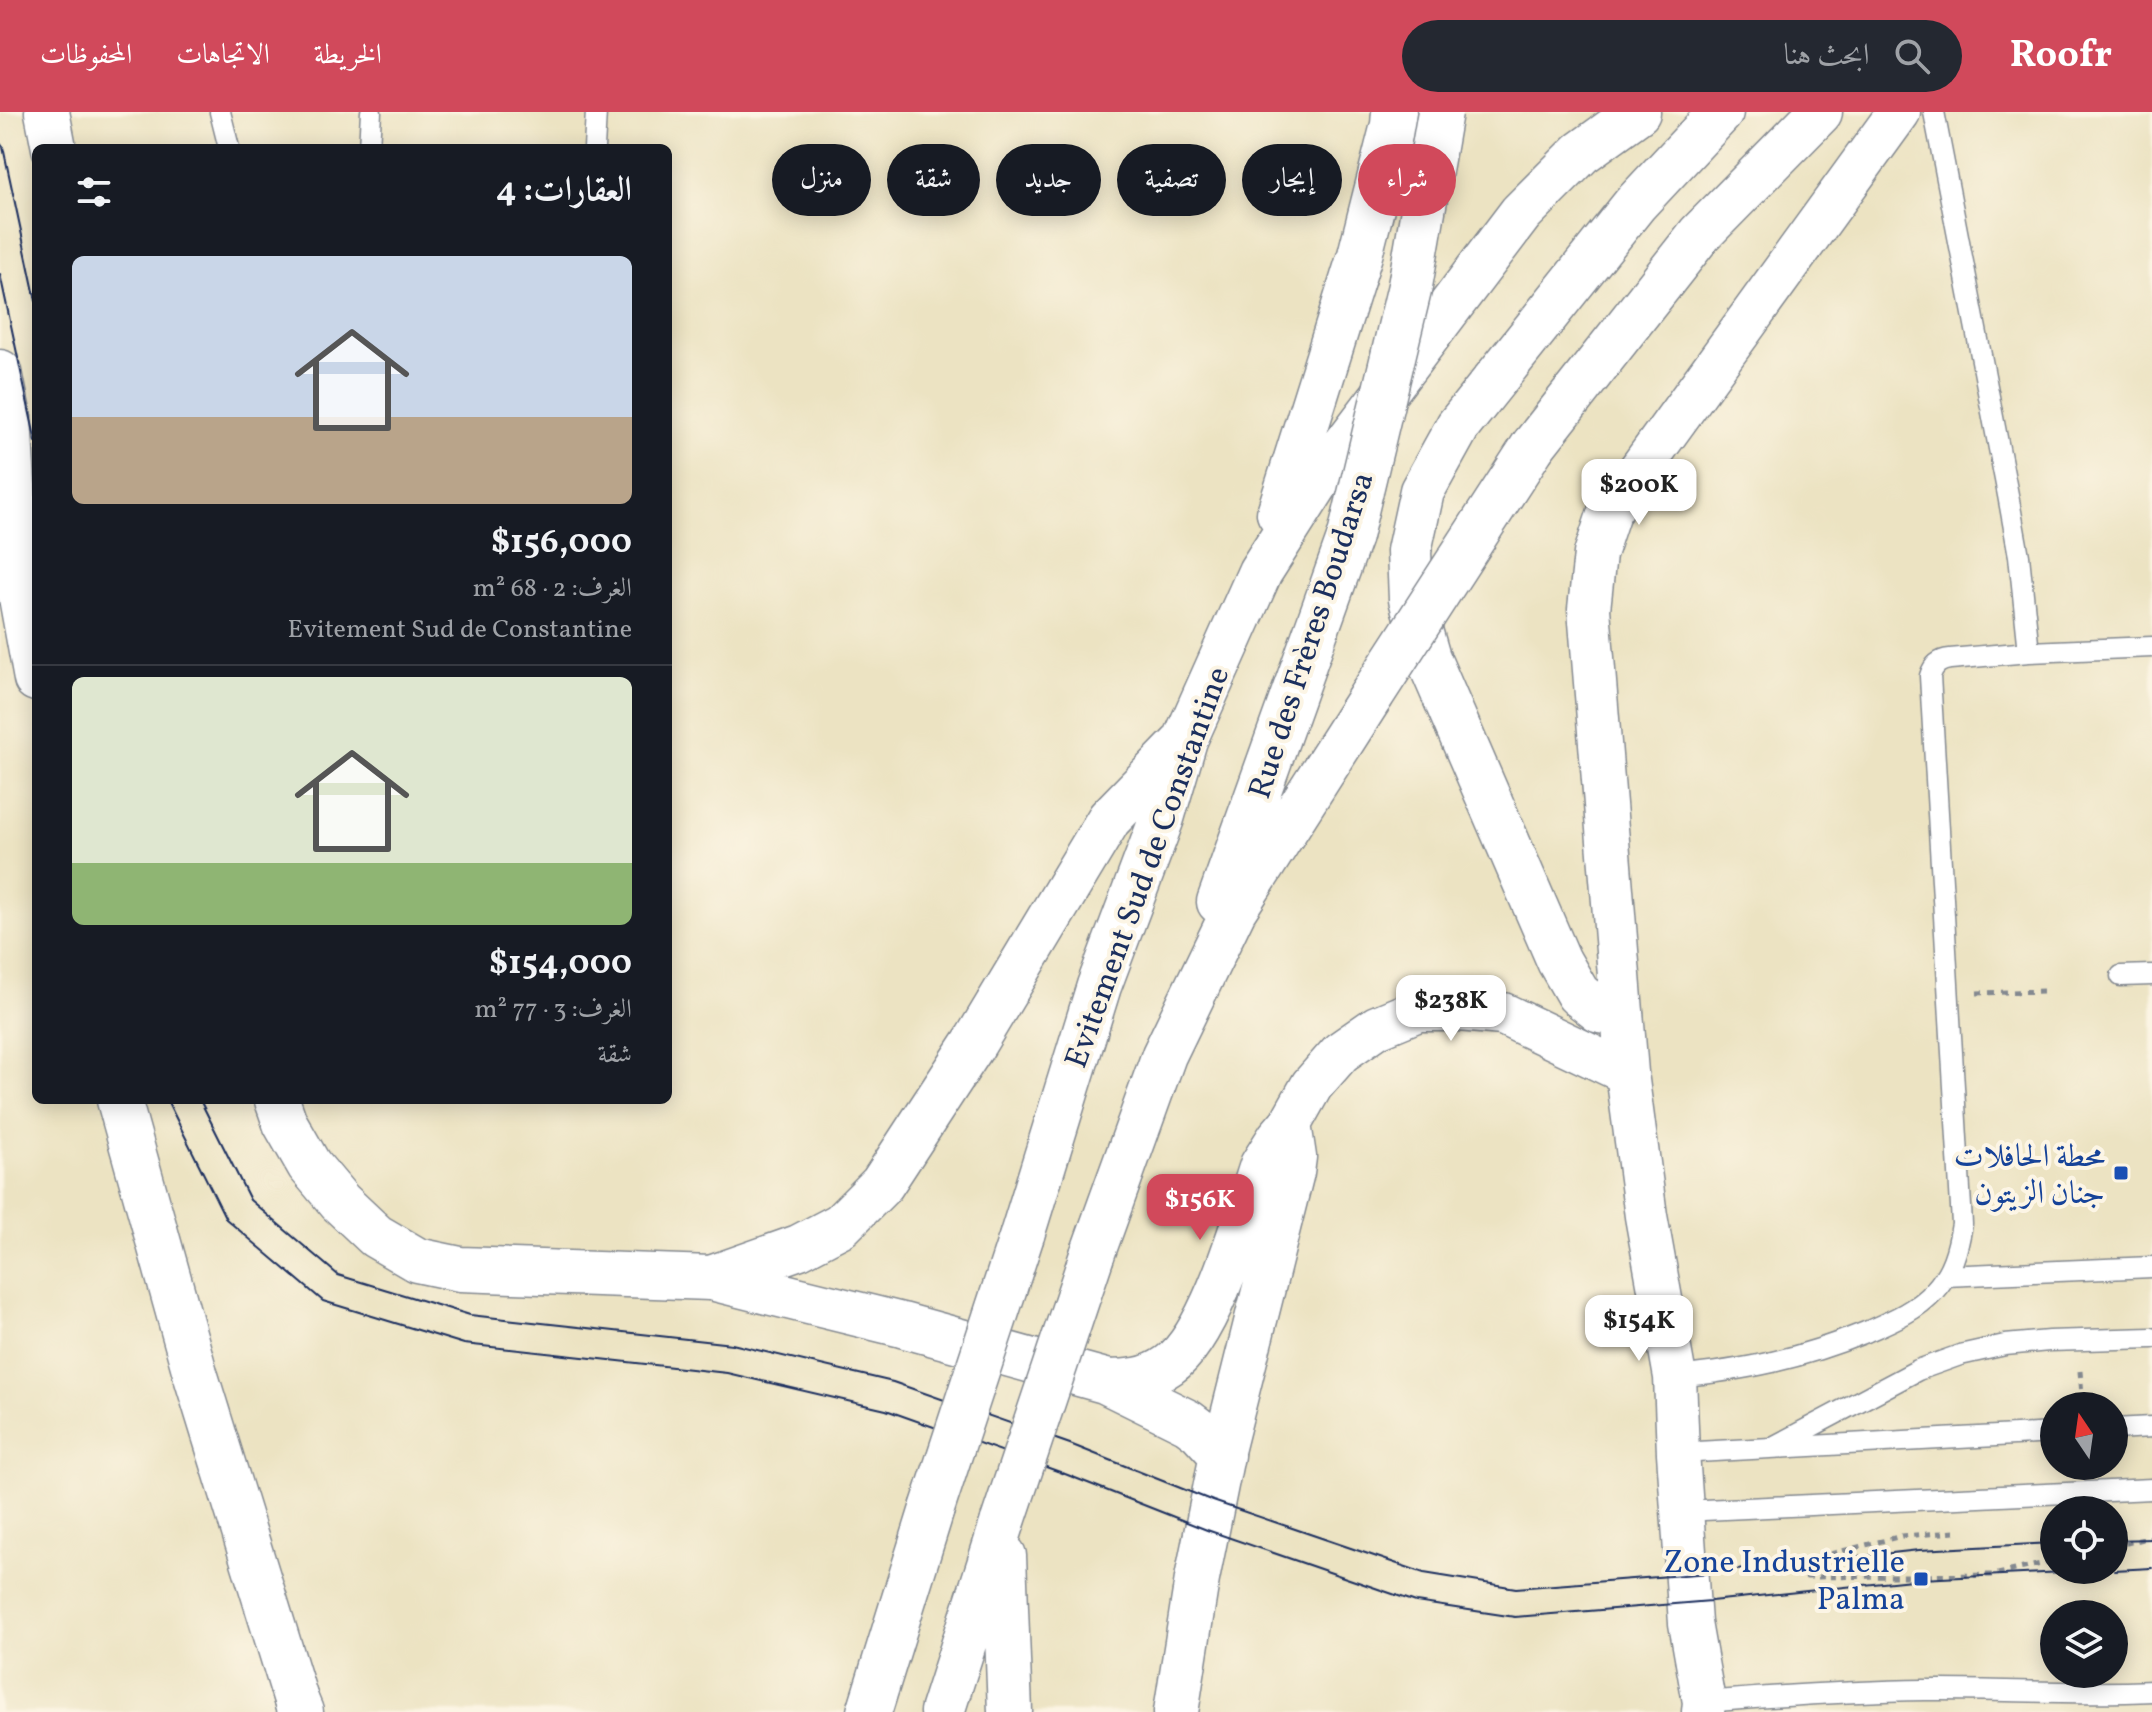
<!DOCTYPE html>
<html lang="ar">
<head>
<meta charset="utf-8">
<style>
  :root { --surface:#171b24; --page:#242831; --text:#f1f3f6; --muted:#9ea1a6; --line:#363941; --accent:#d1495b }
  body { margin:0; font-family:Vollkorn,Amiri,serif; background:var(--page); color:var(--text); direction:rtl; height:100vh; display:flex; flex-direction:column; font-size:30px; white-space:nowrap }
  * { box-sizing:border-box; margin:0 }
  p { font-size:26px; color:var(--muted) }
  .icon { flex:none; width:44px; height:44px; fill:none; stroke:currentColor; stroke-width:2; stroke-linecap:round; stroke-linejoin:round }
  .map { position:relative; flex:1; overflow:hidden; direction:ltr }
  .details { position:absolute; left:32px; top:32px; width:640px; height:960px; display:flex; flex-direction:column; background:var(--surface); border-radius:12px; box-shadow:0 4px 20px #0003; direction:rtl }
  .details>* { flex:none }
  .banner { position:absolute; left:696px; top:32px; width:760px; height:72px; direction:rtl; display:flex; gap:16px }
  .needle { width:52px; rotate:347deg }
  .fabs { position:absolute; left:2040px; top:1280px; display:grid; gap:16px }
  .fabs a { display:grid; place-items:center; width:88px; height:88px; border-radius:50%; background:var(--surface); box-shadow:0 4px 20px #0003; font-size:40px }
  .price { position:absolute; translate:-50% -68px; padding:0 18px; border-radius:16px; background:#fff; color:#222; font-size:26px; line-height:52px; filter:drop-shadow(0 2px 4px #0008) }
  .price::after { content:''; position:absolute; left:50%; top:48px; width:24px; height:18px; margin-left:-12px; background:inherit; clip-path:polygon(0 0,100% 0,50% 100%) }
  .price.active { background:var(--accent); color:#fff }
  ul { padding:0; list-style:none }
  li { display:grid; align-content:center; gap:16px; height:424px; padding:0 40px }
  li+li { border-top:2px solid var(--line) }
  li span { display:grid; place-items:center; height:248px; border-radius:12px; color:#555 }
  li>.icon { margin-inline-start:auto }
  span .icon { width:144px; height:144px; fill:#fffc; stroke-width:1 }
  li b { font-size:34px }
  h2 { display:flex; justify-content:space-between; align-items:center; height:96px; padding:0 40px; font-size:34px }
  .chip { padding:0 28px; border-radius:36px; background:var(--surface); box-shadow:0 4px 20px #0003; font-size:28px; line-height:72px }
  .chip.active { background:var(--accent); color:#fff }
  header { display:flex; align-items:center; gap:48px; box-sizing:border-box; height:112px; padding:0 40px; background:var(--accent); color:#fff }
  header strong { font-size:38px }
  nav { display:flex; gap:44px; margin-inline-start:auto; font-size:28px }
  .search { width:560px; height:72px; background:var(--page); display:flex; align-items:center; gap:20px; box-sizing:border-box; padding:0 28px; border-radius:44px; color:var(--muted); font-size:30px }
  .map>svg:first-child { display:block }
  .lines { fill:none; stroke-linecap:round; stroke-linejoin:round }
  .service-casing { stroke:#848990; stroke-width:23 }
  .minor-casing { stroke:#848990; stroke-width:45 }
  .primary-casing { stroke:#848990; stroke-width:47 }
  .trunk-casing { stroke:#848990; stroke-width:47 }
  .path { stroke:#848990; stroke-width:5; stroke-dasharray:6 6; stroke-linecap:butt }
  .service { stroke:#fff; stroke-width:20 }
  .minor { stroke:#fff; stroke-width:42 }
  .primary { stroke:#fff; stroke-width:44 }
  .trunk { stroke:#fff; stroke-width:44 }
  .tram { stroke:#1b2f5e; stroke-width:2 }
  .trunk-bridge-casing { stroke:#848990; stroke-width:47; stroke-linecap:butt }
  .trunk-bridge { stroke:#fff; stroke-width:44 }
  .transit-dot { fill:#1a4fb4; stroke:#fcf5e5; stroke-width:3 }
  .labels { text-anchor:middle; stroke-width:8; stroke-linejoin:round; paint-order:stroke }
  .street-label { font-size:32px; fill:#1b2f5e; stroke:#fcf5e5 }
  .transit-label { font-size:32px; fill:#164399; stroke:#fcf5e5; text-anchor:end }
</style>
</head>
<body>
<header>
<strong>Roofr</strong>
<div class="search"><svg class="icon" aria-label="search" viewBox="0 0 24 24"><circle cx="10" cy="10" r="6"/><path d="M15 15l6 6"/></svg>ابحث هنا</div>
<nav><a>الخريطة</a><a>الاتجاهات</a><a>المحفوظات</a></nav>
</header>
<div class="map">
<svg width="2152" height="1600" viewBox="0 0 2152 1600">
  <rect width="100%" height="100%" fill="#fcf5e5"/>
  <filter id="ink" filterUnits="userSpaceOnUse"><feTurbulence type="fractalNoise" baseFrequency=".0125" numOctaves="2"/><feDisplacementMap in="SourceGraphic" scale="16" xChannelSelector="R" yChannelSelector="G"/><feConvolveMatrix kernelMatrix="1 2 1 2 8 2 1 2 1" color-interpolation-filters="sRGB"/></filter>
  <filter id="wash" filterUnits="userSpaceOnUse"><feTurbulence type="fractalNoise" baseFrequency=".006" numOctaves="4" result="noise"/><feDisplacementMap in="SourceGraphic" scale="32" xChannelSelector="R" yChannelSelector="G"/><feGaussianBlur stdDeviation="1.8" result="paint"/><feColorMatrix in="noise" values="0 0 0 0 0 0 0 0 0 0 0 0 0 0 0 0 0 1.4 0 .05"/><feComposite in="paint" operator="in"/></filter>
  <g filter="url(#wash)">
    <rect width="100%" height="100%" fill="#ece3c2"/>
  </g>
  <g filter="url(#ink)">
    <g class="lines">
      <defs>
        <path id="service" d="M220 0 229 36
          M1934 0 2008 383 2019 444 2029 540
          M369 36 371 0
          M594 36 596 0
          M2121 864 2152 863
          M1945 1164 2152 1155
          M1675 1265C1746 1258 1800 1247 1866 1220 1891 1209 1916 1199 1934 1179 1952 1160 1958 1137 1962 1112L1930 564C1933 554 1939 548 1950 547L2029 540 2152 535
          M2114 1317 2152 1315
          M1771 1336 1918 1258 1960 1243 2005 1233 2049 1229 2152 1226
          M1678 1341 2054 1321
          M1682 1399 2152 1377
          M1704 1590C1777 1584 1851 1579 1925 1578 2000 1577 2076 1583 2152 1579"/>
        <path id="minor" d="M1105 1269C1129 1269 1148 1268 1169 1253 1212 1223 1244 1104 1261 1053L1278 1026 1290 1012 1312 973 1341 940 1377 915 1418 898H1459L1503 902 1627 961
          M1222 1343 1293 1060 1295 1045 1290 1012
          M1703 1600 1704 1590 1690 1511 1678 1341 1675 1265 1646 1104 1627 961 1589 497 1595 442 1609 400 1899 0"/>
        <path id="primary" d="M47 0 54 36
          M0 260 9 306 19 474 36 567
          M119 988 195 1261 296 1588 301 1600
          M277 988 285 1011 309 1053 340 1090 376 1124 417 1148 460 1157 711 1166 902 1213 1105 1269 1188 1310 1200 1319 1222 1343 1197 1467 1176 1600"/>
        <path id="trunk" d="M1533 334 1699 123 1820 0
          M1279 401 1360 143 1393 13 1394 0
          M1219 790 1350 424
          M1621 902 1600 899 1578 882 1559 849 1428 546 1411 487 1409 439 1422 379 1458 314 1635 92 1721 0
          M1022 1123 1099 874 1162 706 1185 628 1260 460 1318 369 1521 101 1581 41 1638 0
          M1092 1143 1164 943 1234 798 1371 584
          M711 1166 799 1135 841 1113 882 1072 975 930 1109 707 1181 633
          M1004 1444 1010 1600
          M296 1588 299 1600
          M869 1600 932 1397
          M942 1600 1003 1409"/>
      </defs>
      <use href="#service" class="service-casing"/>
      <use href="#minor" class="minor-casing"/>
      <use href="#primary" class="primary-casing"/>
      <use href="#trunk" class="trunk-casing"/>
      <path class="path" d="M1977 881 2045 879
        M2080 1259 2083 1294
        M1955 1420 1902 1424 1806 1448 1807 1465 1993 1463 2054 1449
        M2114 1434 2152 1425"/>
      <use href="#service" class="service"/>
      <use href="#minor" class="minor"/>
      <use href="#primary" class="primary"/>
      <use href="#trunk" class="trunk"/>
      <path class="tram" d="M0 31 3 35 36 189
        M0 162 36 330
        M167 988 226 1107 323 1189 464 1232 727 1261 886 1298 1060 1360 1207 1418 1416 1490 1515 1505 1711 1489 1921 1467 2106 1458
        M200 988 250 1088 338 1163 470 1203 732 1232 893 1270 1070 1332 1213 1389 1424 1461 1516 1476 1709 1461 1919 1438 2054 1431
        M2114 1428 2152 1427
        M2114 1458 2152 1456"/>
      <defs>
        <path id="trunk-bridge" d="M1350 424 1410 174 1440 0
          M1371 584 1533 334
          M932 1397 1022 1123
          M1003 1409 1092 1143"/>
      </defs>
      <use href="#trunk-bridge" class="trunk-bridge-casing"/>
      <use href="#trunk-bridge" class="trunk-bridge"/>
    </g>
  </g>
  <g class="transit-dot">
    <rect x="2113" y="1053" width="16" height="16" rx="4"/>
    <rect x="1913" y="1459" width="16" height="16" rx="4"/>
  </g>
  <g class="labels">
    <g class="street-label">
      <text transform="translate(1310 523) rotate(-72)" y="11">Rue des Frères Boudarsa</text>
      <text transform="translate(1146 755) rotate(-70)" y="11">Evitement Sud de Constantine</text>
    </g>
    <g class="transit-label">
      <text x="2105" y="1054">محطة الحافلات<tspan x="2105" dy="37">جنان الزيتون</tspan></text>
      <text x="1905" y="1460">Zone Industrielle<tspan x="1905" dy="37">Palma</tspan></text>
    </g>
  </g>
</svg>
<div class="fabs">
<a><svg class="needle" viewBox="-14 -14 28 28"><path d="M0-13l5 13h-10z" fill="#e53935"/><path d="M0 13l5-13h-10z" fill="#9ea1a6"/></svg></a>
<a><svg class="icon" aria-label="locate" viewBox="0 0 24 24"><circle cx="12" cy="12" r="6"/><path d="M12 2v4M12 18v4M2 12h4M18 12h4"/></svg></a>
<a><svg class="icon" aria-label="layers" viewBox="0 0 24 24"><path d="M12 4l9 5-9 5-9-5zM3 14l9 5 9-5"/></svg></a>
</div>
<b class="price" style="left:1639px;top:415px">$200K</b>
<b class="price" style="left:1451px;top:931px">$238K</b>
<b class="price active" style="left:1200px;top:1130px">$156K</b>
<b class="price" style="left:1639px;top:1251px">$154K</b>
<div class="banner">
<a class="chip active">شراء</a>
<a class="chip">إيجار</a>
<a class="chip">تصفية</a>
<a class="chip">جديد</a>
<a class="chip">شقة</a>
<a class="chip">منزل</a>
</div>
<section class="details">
<h2>العقارات: 4<svg class="icon" aria-label="filters" viewBox="0 0 24 24"><path d="M4 7h16M4 17h16"/><circle cx="9" cy="7" r="2"/><circle cx="15" cy="17" r="2"/></svg></h2>
<ul>
<li><span style="background:linear-gradient(#c9d6e8 65%,#b9a48a 0)"><svg class="icon" aria-label="home" viewBox="0 0 24 24"><path d="M3 11l9-7 9 7M6 9v11h12V9"/></svg></span><div><b>$156,000</b><p>الغرف: 2 · 68 m²</p><p>Evitement Sud de Constantine</p></div></li>
<li><span style="background:linear-gradient(#dfe7d0 75%,#8fb573 0)"><svg class="icon" aria-label="home" viewBox="0 0 24 24"><path d="M3 11l9-7 9 7M6 9v11h12V9"/></svg></span><div><b>$154,000</b><p>الغرف: 3 · 77 m²</p><p>شقة</p></div></li>
</ul>
</section>
</div>
</body>
</html>
